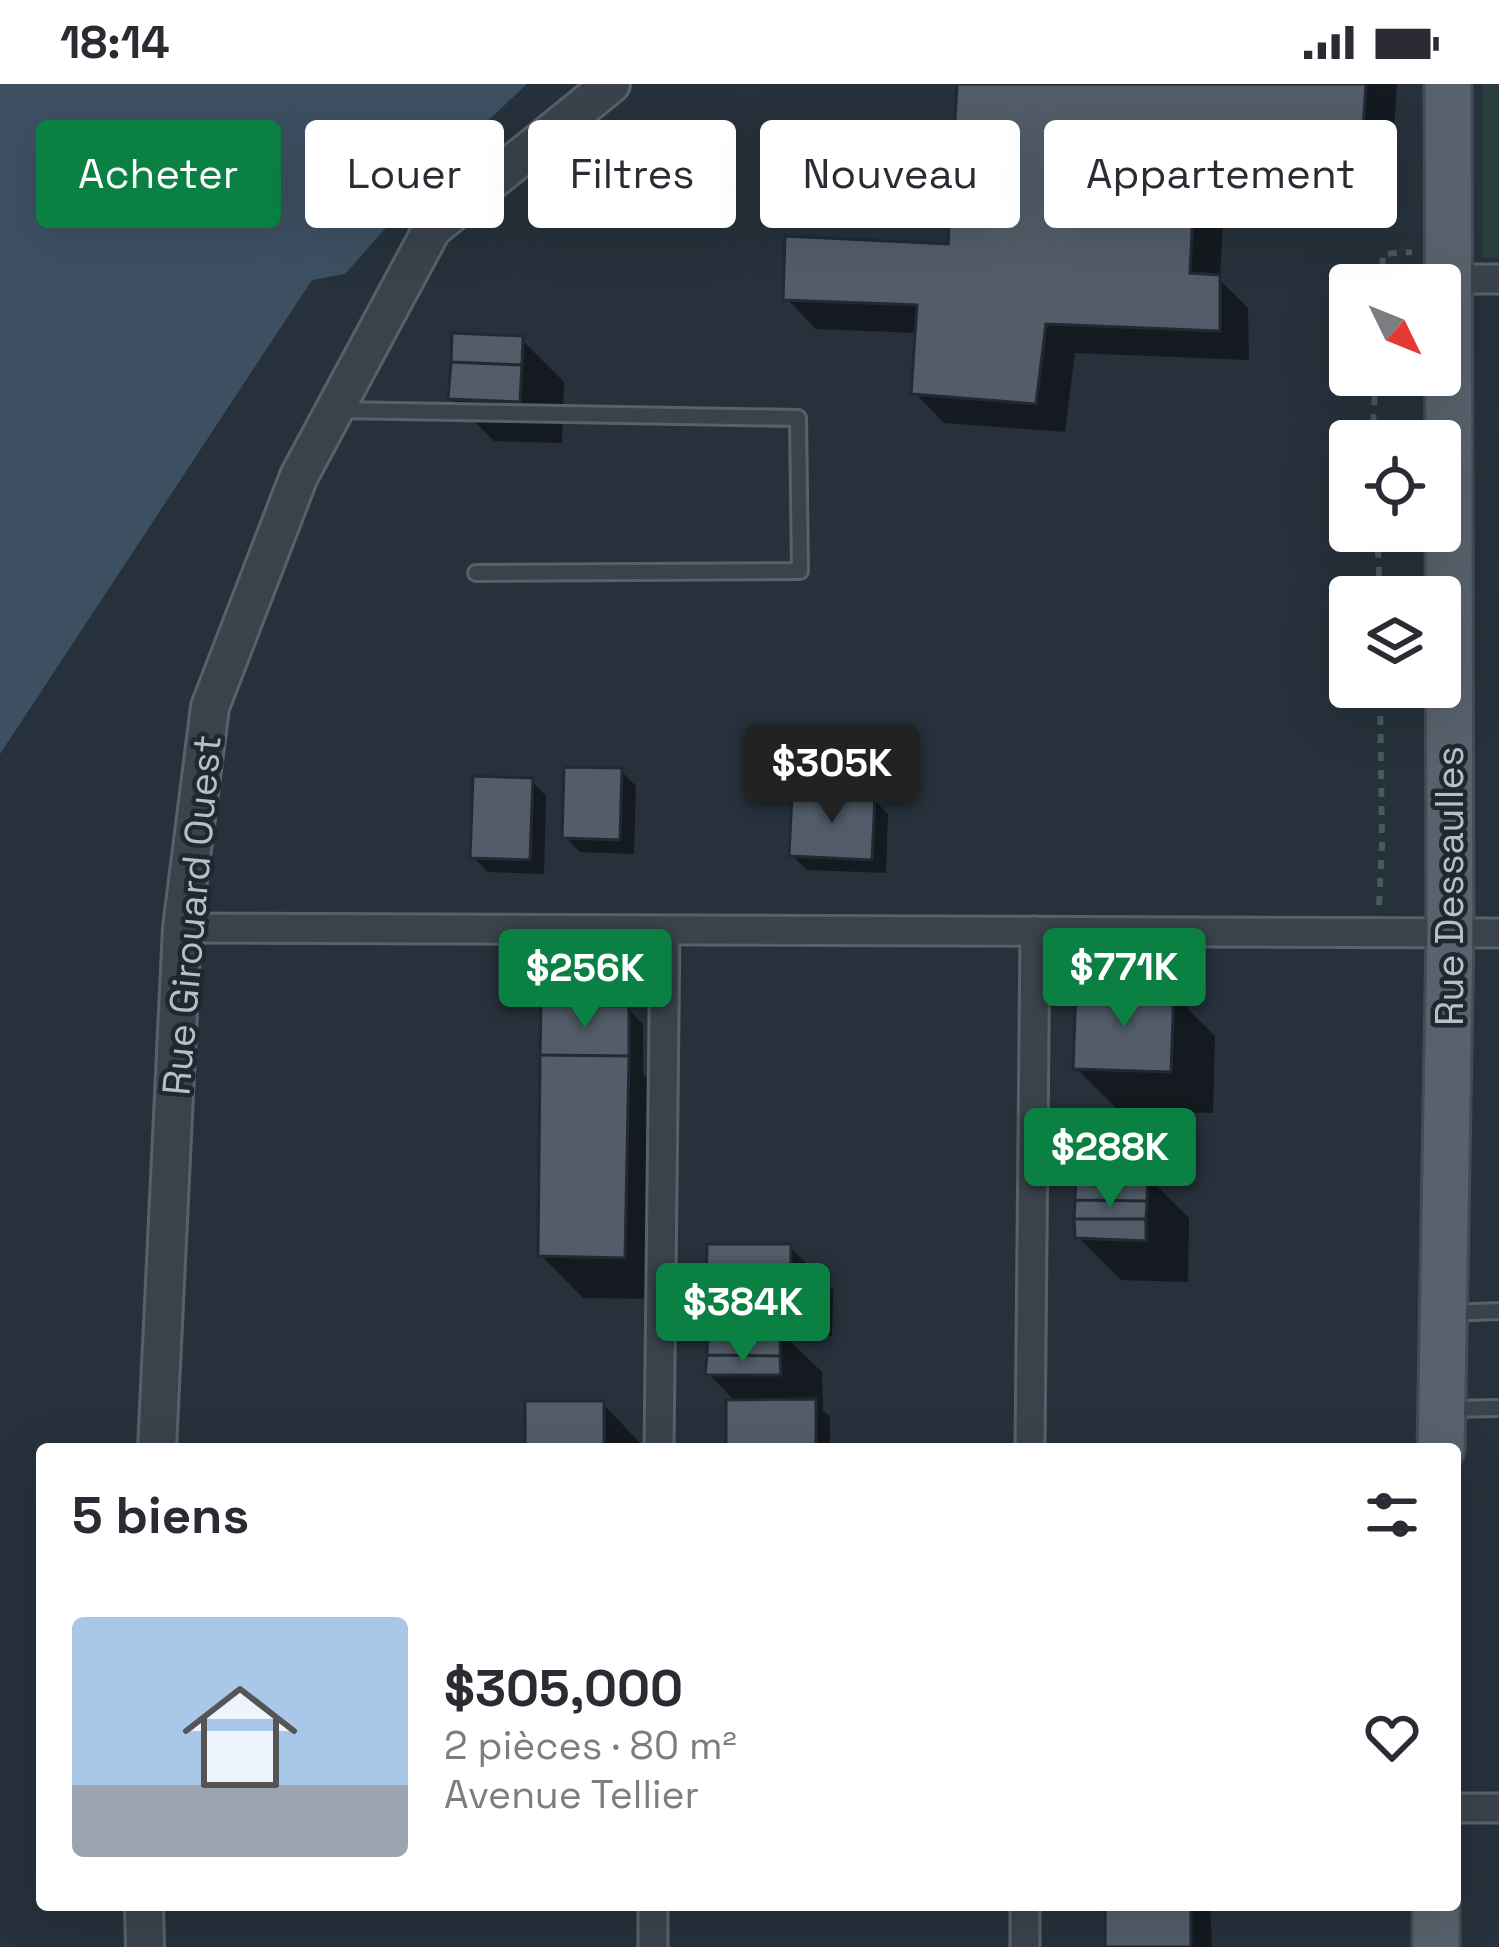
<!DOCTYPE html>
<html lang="fr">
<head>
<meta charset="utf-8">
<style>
  :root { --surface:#fff; --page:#f7f7f7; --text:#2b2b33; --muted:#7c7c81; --accent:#0b8043 }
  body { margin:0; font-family:"Space Grotesk",sans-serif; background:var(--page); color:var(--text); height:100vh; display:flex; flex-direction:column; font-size:45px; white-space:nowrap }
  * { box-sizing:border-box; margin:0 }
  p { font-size:39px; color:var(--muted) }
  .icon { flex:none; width:66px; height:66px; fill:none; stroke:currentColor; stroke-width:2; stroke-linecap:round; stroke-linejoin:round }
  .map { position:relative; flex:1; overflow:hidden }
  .side { position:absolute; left:36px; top:1359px; width:1425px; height:468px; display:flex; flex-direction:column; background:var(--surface); border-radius:12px; box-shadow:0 12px 48px #0002 }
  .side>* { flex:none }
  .hud { position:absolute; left:36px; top:36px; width:1428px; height:108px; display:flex; gap:24px }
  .needle { width:78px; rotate:133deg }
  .buttons { position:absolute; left:1329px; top:180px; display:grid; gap:24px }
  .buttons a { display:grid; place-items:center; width:132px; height:132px; border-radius:12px; background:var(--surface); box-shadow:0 12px 48px #0002; font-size:60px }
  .price { position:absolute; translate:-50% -102px; padding:0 27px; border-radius:12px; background:var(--accent); color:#fff; font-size:39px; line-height:78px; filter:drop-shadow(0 3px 6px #0008) }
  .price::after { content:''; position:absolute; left:50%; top:72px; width:36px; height:27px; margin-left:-18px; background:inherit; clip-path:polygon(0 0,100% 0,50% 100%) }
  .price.active { background:#222; color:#fff }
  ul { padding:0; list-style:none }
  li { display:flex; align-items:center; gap:36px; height:300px; padding:0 36px }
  li span { display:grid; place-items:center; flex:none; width:336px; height:240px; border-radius:12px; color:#555 }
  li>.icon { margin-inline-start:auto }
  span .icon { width:144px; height:144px; fill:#fffc; stroke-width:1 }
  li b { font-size:51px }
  h2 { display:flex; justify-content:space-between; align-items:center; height:144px; padding:0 36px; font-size:51px }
  .chip { padding:0 42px; border-radius:12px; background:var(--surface); box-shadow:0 12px 48px #0002; font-size:42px; line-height:108px }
  .chip.active { background:var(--accent); color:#fff }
  .status { display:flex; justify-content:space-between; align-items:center; height:84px; padding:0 60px; background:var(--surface); direction:ltr }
  .status svg { height:33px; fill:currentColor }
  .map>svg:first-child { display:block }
  .green { fill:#293e3d }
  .water { fill:#3d5062 }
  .shadow { fill:#0007 }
  .building { fill:#525d69; stroke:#212a33; stroke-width:3 }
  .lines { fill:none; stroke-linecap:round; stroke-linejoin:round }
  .service-casing { stroke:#58616a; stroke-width:20 }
  .minor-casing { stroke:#58616a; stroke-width:33 }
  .tertiary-casing { stroke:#58616a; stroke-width:42 }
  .primary-casing { stroke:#434c55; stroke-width:51 }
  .path { stroke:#485a5c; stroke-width:6; stroke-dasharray:9 9; stroke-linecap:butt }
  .service { stroke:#3a434c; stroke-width:14 }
  .minor { stroke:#3a434c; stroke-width:27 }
  .tertiary { stroke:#3a434c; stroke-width:36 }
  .primary { stroke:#58626c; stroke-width:45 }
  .labels { text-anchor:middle; stroke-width:9; stroke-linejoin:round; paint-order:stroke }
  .street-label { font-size:39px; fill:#b6bec7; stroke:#1f2831 }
</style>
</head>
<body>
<div class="status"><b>18:14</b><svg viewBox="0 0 49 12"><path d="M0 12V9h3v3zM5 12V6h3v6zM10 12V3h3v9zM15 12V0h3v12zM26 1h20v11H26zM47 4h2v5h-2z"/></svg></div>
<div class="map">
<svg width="1499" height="1863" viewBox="0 0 1499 1863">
  <rect width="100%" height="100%" fill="#26313b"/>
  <path class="green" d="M1482 0H1499V174H1482Z"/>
  <path class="water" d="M0 0H527L447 75 345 190 312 196 0 670Z"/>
  <path class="shadow" d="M960 0H1397L1390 107 1225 96 1220 196 1248 224 1249 276 1075 269 1065 348 944 339 914 308 918 249 816 245 786 214 951 163Z
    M521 255 564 298 562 359 494 357 451 314Z
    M621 687 636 702 634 770 580 768 565 753Z
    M532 697 546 712 544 790 488 788 473 773Z
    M873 715 888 730 886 789 807 786 792 771Z
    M1172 909 1215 952 1213 1029 1119 1027 1076 984Z
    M628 925 643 940V990L670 1018 667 1215 583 1214 541 1171Z
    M1146 1091 1189 1134 1188 1198 1121 1196 1078 1153Z
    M790 1163 833 1206 832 1252H785L822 1288 823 1326 830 1333V1365H729L737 1319 708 1289 746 1245 709 1208Z
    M603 1320 646 1365H528Z
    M1108 1821H1210L1212 1863H1108Z"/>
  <path class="building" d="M957 0H1366L1361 79 1196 67 1190 189 1220 191V247L1046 240 1036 320 911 310 917 221 783 216 785 152 948 160Z
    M452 249 523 252 522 281 451 278Z
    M451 278 522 281 520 318 448 315Z
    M564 683 622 684 620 756 562 754Z
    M473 692 533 694 530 776 470 774Z
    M792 709 875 712 872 776 789 772Z
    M1076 904 1174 906 1171 988 1073 985Z
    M541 921 629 922V972L540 971Z
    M540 971 629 972 625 1174 538 1172Z
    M1076 1087 1148 1088 1147 1117 1075 1116Z
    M1075 1116 1147 1117 1146 1135H1074Z
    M1074 1135H1146V1157L1075 1154Z
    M707 1160H791V1210H706Z
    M708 1242 781 1243 780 1272 707 1271Z
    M707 1271 780 1272 781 1291H705Z
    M816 1315V1365H726V1316Z
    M525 1317H604V1365H525Z
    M1105 1821H1191V1863H1105Z"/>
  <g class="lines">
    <defs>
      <path id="service" d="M338 326 798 334 800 487 476 489
        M1449 1229 1499 1227
        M1447 1325 1499 1324"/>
      <path id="minor" d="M1448 195H1499
        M182 844 1499 849
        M659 1365 665 846
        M1030 1365 1035 847
        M1455 1724H1499
        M653 1863V1821
        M1025 1863V1821"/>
      <path id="tertiary" d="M157 1365 182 844 210 623 299 392 432 145 611 0
        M144 1821 145 1863"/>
      <path id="primary" d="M1441 1365 1450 848 1448 0
        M1436 1821V1863"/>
    </defs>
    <use href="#service" class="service-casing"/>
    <use href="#minor" class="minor-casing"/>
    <use href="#tertiary" class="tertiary-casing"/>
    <use href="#primary" class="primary-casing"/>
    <path class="path" d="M1381 201 1383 170 1412 168
      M1372 357 1376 291
      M1377 447 1380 513
      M1379 821 1382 762 1380 603"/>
    <use href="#service" class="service"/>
    <use href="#minor" class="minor"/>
    <use href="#tertiary" class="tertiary"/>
    <use href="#primary" class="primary"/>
  </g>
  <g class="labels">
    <g class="street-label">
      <text transform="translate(1449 802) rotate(-90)" y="14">Rue Dessaulles</text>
      <text transform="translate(191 831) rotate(-85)" y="14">Rue Girouard Ouest</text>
    </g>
  </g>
</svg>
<div class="buttons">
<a><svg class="needle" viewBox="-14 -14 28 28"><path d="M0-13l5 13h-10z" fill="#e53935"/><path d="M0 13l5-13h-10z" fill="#7c7c81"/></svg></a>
<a><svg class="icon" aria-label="locate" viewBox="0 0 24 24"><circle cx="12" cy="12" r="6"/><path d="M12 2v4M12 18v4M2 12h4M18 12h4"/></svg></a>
<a><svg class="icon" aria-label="layers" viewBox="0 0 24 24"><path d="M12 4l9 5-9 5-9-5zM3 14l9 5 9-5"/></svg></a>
</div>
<b class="price active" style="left:832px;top:742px">$305K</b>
<b class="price" style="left:1124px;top:946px">$771K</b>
<b class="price" style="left:585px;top:947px">$256K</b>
<b class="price" style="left:1110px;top:1126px">$288K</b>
<b class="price" style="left:743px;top:1281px">$384K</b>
<div class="hud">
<a class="chip active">Acheter</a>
<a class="chip">Louer</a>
<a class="chip">Filtres</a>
<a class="chip">Nouveau</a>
<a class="chip">Appartement</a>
</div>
<section class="side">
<h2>5 biens<svg class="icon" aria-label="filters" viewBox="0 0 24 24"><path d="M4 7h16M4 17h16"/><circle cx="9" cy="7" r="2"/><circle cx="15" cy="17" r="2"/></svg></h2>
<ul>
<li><span style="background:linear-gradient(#a9c7e8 70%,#9aa5b1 0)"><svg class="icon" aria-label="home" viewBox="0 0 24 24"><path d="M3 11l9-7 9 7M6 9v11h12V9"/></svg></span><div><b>$305,000</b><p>2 pièces · 80 m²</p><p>Avenue Tellier</p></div><svg class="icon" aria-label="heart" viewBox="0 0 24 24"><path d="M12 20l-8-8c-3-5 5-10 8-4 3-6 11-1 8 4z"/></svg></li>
</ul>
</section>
</div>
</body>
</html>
